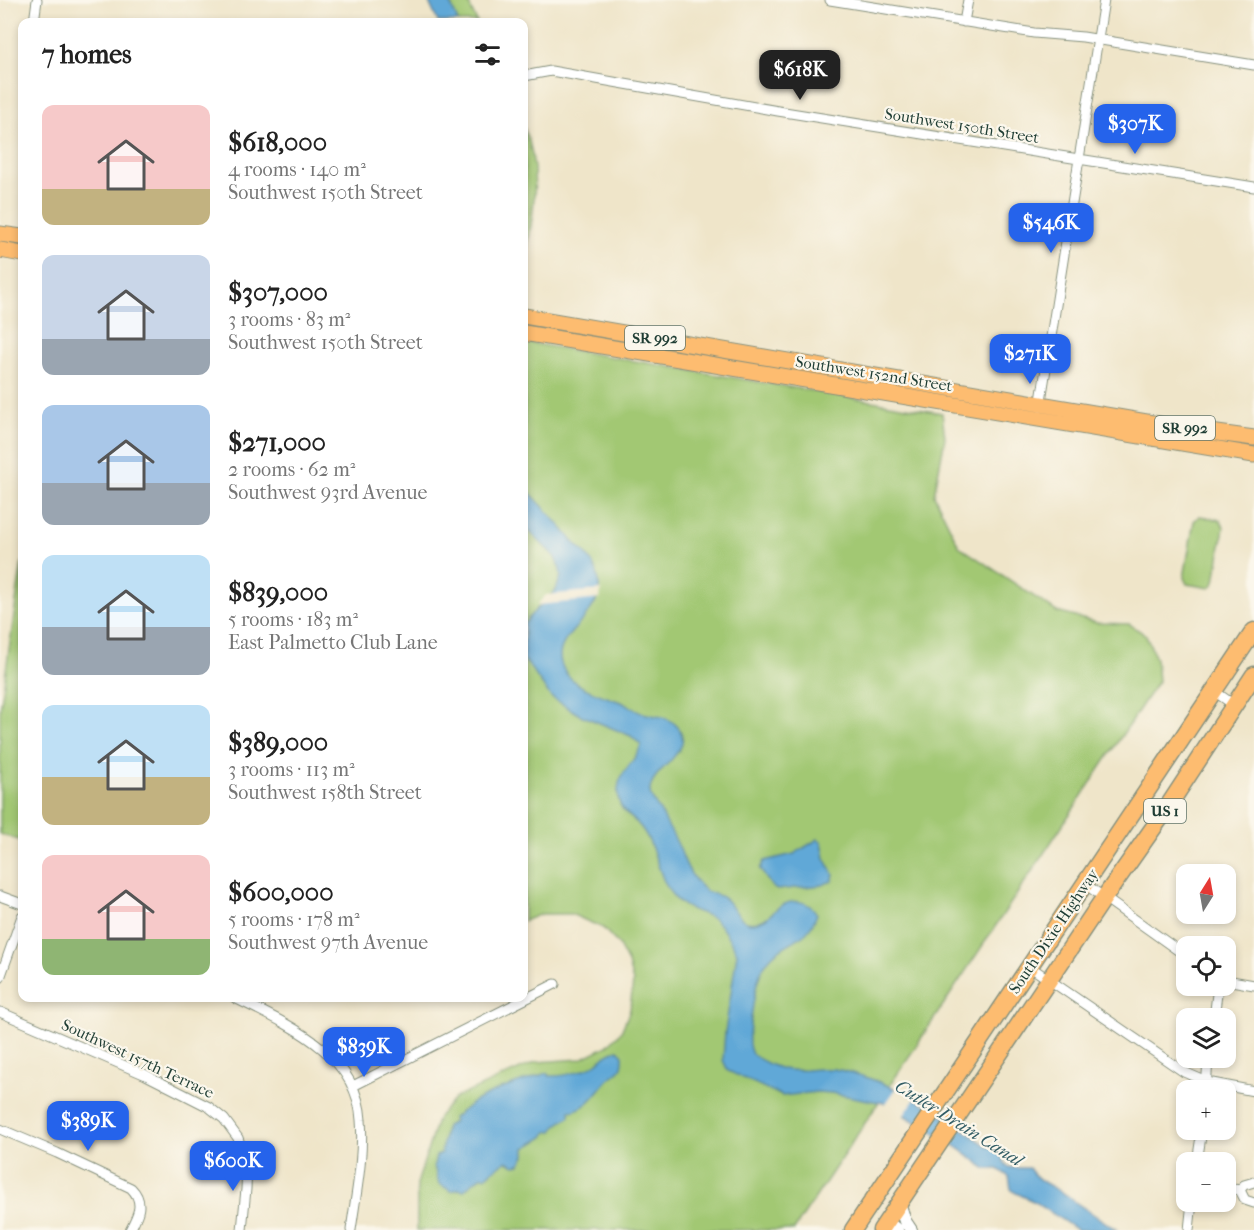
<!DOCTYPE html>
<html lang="en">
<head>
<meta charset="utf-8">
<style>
  :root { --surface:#fff; --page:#f6f6f6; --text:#222; --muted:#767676; --accent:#2563eb }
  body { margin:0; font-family:"IM FELL French Canon",serif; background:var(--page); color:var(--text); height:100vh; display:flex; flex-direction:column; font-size:22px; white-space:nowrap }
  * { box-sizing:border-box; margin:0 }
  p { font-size:20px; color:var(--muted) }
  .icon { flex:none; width:33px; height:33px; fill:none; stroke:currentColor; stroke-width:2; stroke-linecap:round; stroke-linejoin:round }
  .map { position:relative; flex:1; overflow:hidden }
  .side { position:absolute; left:18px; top:18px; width:510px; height:984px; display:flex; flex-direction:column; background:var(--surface); border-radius:12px; box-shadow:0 3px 9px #0003 }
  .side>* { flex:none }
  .needle { width:39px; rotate:11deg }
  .fabs { position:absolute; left:1176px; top:864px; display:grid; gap:12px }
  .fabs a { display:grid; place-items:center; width:60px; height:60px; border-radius:12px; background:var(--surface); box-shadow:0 3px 9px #0003; font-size:30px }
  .price { position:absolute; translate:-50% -51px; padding:0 14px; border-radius:12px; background:var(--accent); color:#fff; font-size:20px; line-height:39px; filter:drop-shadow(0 2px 3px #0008) }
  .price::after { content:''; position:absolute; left:50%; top:36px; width:18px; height:14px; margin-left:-9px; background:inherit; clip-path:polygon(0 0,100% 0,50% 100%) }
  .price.on { background:#222; color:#fff }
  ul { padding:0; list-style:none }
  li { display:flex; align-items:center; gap:18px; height:150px; padding:0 24px }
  li span { display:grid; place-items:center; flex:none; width:168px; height:120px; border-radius:12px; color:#555 }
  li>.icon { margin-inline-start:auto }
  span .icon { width:72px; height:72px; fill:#fffc; stroke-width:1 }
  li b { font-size:26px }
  h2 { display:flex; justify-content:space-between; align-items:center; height:72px; padding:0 24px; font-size:26px }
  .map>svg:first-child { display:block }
  .green { fill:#a2c873; stroke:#608254; stroke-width:1.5 }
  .water { fill:#61a8d7; stroke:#407286; stroke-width:1.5 }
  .pier { fill:#efe5c9 }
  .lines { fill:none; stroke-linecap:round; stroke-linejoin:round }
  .minor-casing { stroke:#87917e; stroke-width:11 }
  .tertiary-casing { stroke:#87917e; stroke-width:14 }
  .primary-casing { stroke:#87917e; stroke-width:17 }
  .trunk-casing { stroke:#87917e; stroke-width:19 }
  .minor { stroke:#fff; stroke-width:9 }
  .tertiary { stroke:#fff; stroke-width:12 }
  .primary { stroke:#fdbc70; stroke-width:15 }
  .trunk { stroke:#fdbc70; stroke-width:16 }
  .labels { text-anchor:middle; stroke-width:4.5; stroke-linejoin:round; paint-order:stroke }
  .shield { fill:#fbf7ec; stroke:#61756b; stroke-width:1.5 }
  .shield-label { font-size:15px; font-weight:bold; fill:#1f3d34 }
  .street-label { font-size:16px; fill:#1f3d34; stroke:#fbf7ec }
  .water-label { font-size:18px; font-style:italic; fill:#335d65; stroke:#fbf7ec }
</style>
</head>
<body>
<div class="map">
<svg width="1254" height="1230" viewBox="0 0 1254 1230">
  <rect width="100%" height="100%" fill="#fbf7ec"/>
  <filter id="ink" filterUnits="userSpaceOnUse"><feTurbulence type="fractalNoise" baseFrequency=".0167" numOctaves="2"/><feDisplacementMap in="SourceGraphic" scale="12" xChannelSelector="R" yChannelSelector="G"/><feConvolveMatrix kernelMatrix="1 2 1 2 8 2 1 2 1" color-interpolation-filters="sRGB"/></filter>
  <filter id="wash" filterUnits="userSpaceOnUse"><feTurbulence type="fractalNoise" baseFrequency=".008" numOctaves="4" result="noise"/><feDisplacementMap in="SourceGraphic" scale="24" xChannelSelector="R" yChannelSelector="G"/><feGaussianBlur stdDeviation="1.35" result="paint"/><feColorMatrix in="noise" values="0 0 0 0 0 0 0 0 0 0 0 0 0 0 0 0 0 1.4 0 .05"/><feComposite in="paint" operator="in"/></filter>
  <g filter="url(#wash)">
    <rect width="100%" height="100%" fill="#efe5c9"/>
    <path class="green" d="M449 0H467L477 22H458Z
      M524 128C543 169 532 223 524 265Z
      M524 342 942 413 945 438 934 495 959 546 1057 612 1097 623 1129 624 1146 635 1156 659 1158 681 794 1230H417V1184L438 1117 455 1098 536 1062 581 1059 607 1046 621 1032 630 1010 633 982 628 963 618 944 603 928 571 914H541L524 921Z
      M1200 516 1220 520 1224 527 1215 582 1210 588 1187 584 1184 578 1194 521Z
      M22 562V841L0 834V710Z"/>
    <path class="water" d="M428 0H449L458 22H438Z
      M524 486C540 504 557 521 572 540 579 548 588 554 593 564 620 613 551 629 561 663 569 690 606 695 628 705 632 707 635 710 639 712 652 716 667 715 677 726 699 752 648 769 650 792 651 801 659 808 663 816 668 828 677 840 681 852 686 866 693 881 705 890 710 894 720 894 725 899 732 905 737 916 746 922 751 923 756 923 760 921 768 919 773 911 779 907 793 898 809 900 817 914 807 942 789 939 771 957 755 974 755 996 751 1018 750 1029 746 1043 752 1054 761 1061 777 1069 790 1070 807 1072 822 1066 840 1070 896 1082 941 1113 987 1146L998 1150C1010 1172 1005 1167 1029 1168 1039 1185 1062 1188 1075 1202L1117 1230H1077L1035 1202 1014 1192 1011 1189 1009 1177 998 1169H985L979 1163 954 1145 884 1103 831 1093 817 1092 782 1096 728 1071 723 1060 725 1032 737 953C734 946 720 923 714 919 702 911 685 911 674 897 658 879 657 850 643 830 633 815 616 813 618 789 619 771 637 761 641 745L631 736 578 714 551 697 524 659V625L530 616 556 590 561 576 559 566 554 556 524 526Z
      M818 839 822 842 825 858 834 875 832 881 822 885 777 890 772 887 760 869 764 861 794 854Z
      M618 1050 623 1055C624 1075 616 1070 606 1082 596 1094 587 1109 570 1111V1116L557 1125 553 1131 547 1132 544 1137 525 1148V1156L520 1164 515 1165 507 1161C500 1165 493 1170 488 1175 481 1181 486 1173 479 1178 473 1181 469 1187 463 1191L460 1189 451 1191 439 1184 434 1166 436 1156 441 1153 446 1126 454 1122 453 1118 475 1101 498 1090 547 1073 549 1076C563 1077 585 1071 597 1063 604 1057 608 1052 618 1050Z"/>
    <path class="pier" d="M601 590 600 599 537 605 546 595Z
      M898 1086 917 1096 902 1118 884 1106Z"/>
  </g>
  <g filter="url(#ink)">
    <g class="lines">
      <defs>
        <path id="minor" d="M830 0 1034 33 1083 37 1254 65
          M34 22 37 0
          M964 22 968 0
          M524 76 551 71 778 111 1254 187
          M1040 407 1104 0
          M1214 691 1234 705
          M1085 884 1186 956
          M0 896 22 904
          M1029 966 1184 1072 1207 1082 1254 1091
          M0 978 22 916
          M1226 980 1254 985
          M235 998C287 1024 357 1053 361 1120 364 1156 356 1194 351 1230
          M0 1012 146 1075 209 1107 224 1119 238 1138 247 1166 246 1189 242 1230
          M1214 1018 1218 986
          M353 1086 555 984
          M1206 1090 1208 1058
          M0 1129 57 1153 131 1188C145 1202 138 1215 130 1230
          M1197 1162 1202 1130
          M1226 1188 1240 1190
          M1240 1190 1245 1200 1254 1203
          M1240 1190 1244 1185 1254 1182
          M1189 1230 1192 1202"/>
        <path id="tertiary" d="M899 1203 905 1221 911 1230
          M886 1221 897 1230"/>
        <path id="primary" d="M0 234 22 237
          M0 250 22 254
          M524 316 1188 429 1254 438
          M524 333 1254 455"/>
        <path id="trunk" d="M853 1230 1254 631
          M881 1230 1104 898 1161 817 1254 675"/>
      </defs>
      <use href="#minor" class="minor-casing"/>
      <use href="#tertiary" class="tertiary-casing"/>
      <use href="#primary" class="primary-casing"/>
      <use href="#trunk" class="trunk-casing"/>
      <use href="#minor" class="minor"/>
      <use href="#tertiary" class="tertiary"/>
      <use href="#primary" class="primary"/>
      <use href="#trunk" class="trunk"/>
    </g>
  </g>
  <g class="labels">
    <g class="shield">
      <rect x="625" y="326" width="60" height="24" rx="4.5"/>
      <rect x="1155" y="416" width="60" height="24" rx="4.5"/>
      <rect x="1144" y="799" width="42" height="24" rx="4.5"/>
    </g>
    <g class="shield-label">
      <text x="655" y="343">SR 992</text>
      <text x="1185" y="433">SR 992</text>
      <text x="1165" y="816">US 1</text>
    </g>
    <g class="street-label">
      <text transform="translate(962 125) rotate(9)" y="6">Southwest 150th Street</text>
      <text transform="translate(874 373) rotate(9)" y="6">Southwest 152nd Street</text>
      <text transform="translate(1053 931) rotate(-56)" y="6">South Dixie Highway</text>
      <text transform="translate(138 1058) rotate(25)" y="6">Southwest 157th Terrace</text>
    </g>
    <g class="water-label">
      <text transform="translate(959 1123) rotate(32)" y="6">Cutler Drain Canal</text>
    </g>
  </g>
</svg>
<div class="fabs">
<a><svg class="needle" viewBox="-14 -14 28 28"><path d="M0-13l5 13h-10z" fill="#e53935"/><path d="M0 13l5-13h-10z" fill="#767676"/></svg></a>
<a><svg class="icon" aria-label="locate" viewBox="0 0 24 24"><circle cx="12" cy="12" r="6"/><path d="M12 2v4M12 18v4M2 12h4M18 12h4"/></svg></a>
<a><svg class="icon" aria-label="layers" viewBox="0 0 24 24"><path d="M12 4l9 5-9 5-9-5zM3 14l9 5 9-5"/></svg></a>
<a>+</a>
<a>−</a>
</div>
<b class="price on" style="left:800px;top:101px">$618K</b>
<b class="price" style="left:1135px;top:155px">$307K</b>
<b class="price" style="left:1051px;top:254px">$546K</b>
<b class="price" style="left:1030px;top:385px">$271K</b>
<b class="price" style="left:364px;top:1078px">$839K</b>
<b class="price" style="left:88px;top:1152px">$389K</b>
<b class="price" style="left:233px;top:1192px">$600K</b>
<section class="side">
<h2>7 homes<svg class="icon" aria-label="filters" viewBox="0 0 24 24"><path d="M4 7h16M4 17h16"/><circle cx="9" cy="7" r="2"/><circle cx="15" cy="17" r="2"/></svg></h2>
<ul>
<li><span style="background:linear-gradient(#f6c9c9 70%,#c2b280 0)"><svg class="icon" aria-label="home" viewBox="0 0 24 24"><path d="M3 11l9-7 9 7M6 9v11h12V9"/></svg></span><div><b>$618,000</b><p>4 rooms · 140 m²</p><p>Southwest 150th Street</p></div></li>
<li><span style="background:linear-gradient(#c9d6e8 70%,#9aa5b1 0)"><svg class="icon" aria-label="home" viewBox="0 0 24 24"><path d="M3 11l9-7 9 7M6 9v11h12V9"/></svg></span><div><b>$307,000</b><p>3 rooms · 83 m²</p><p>Southwest 150th Street</p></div></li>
<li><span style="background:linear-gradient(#a9c7e8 65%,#9aa5b1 0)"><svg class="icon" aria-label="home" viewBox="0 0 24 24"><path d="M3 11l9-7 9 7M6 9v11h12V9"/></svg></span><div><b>$271,000</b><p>2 rooms · 62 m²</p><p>Southwest 93rd Avenue</p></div></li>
<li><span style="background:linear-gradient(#bfe0f5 60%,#9aa5b1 0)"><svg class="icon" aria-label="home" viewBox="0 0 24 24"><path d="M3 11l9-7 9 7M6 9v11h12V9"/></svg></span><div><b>$839,000</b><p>5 rooms · 183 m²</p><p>East Palmetto Club Lane</p></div></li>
<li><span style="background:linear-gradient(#bfe0f5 60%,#c2b280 0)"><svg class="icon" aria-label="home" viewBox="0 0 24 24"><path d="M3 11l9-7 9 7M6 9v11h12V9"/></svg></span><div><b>$389,000</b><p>3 rooms · 113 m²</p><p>Southwest 158th Street</p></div></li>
<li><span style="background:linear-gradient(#f6c9c9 70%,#8fb573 0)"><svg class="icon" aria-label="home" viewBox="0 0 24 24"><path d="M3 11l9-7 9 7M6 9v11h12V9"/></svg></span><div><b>$600,000</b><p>5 rooms · 178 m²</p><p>Southwest 97th Avenue</p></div></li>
</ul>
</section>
</div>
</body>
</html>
